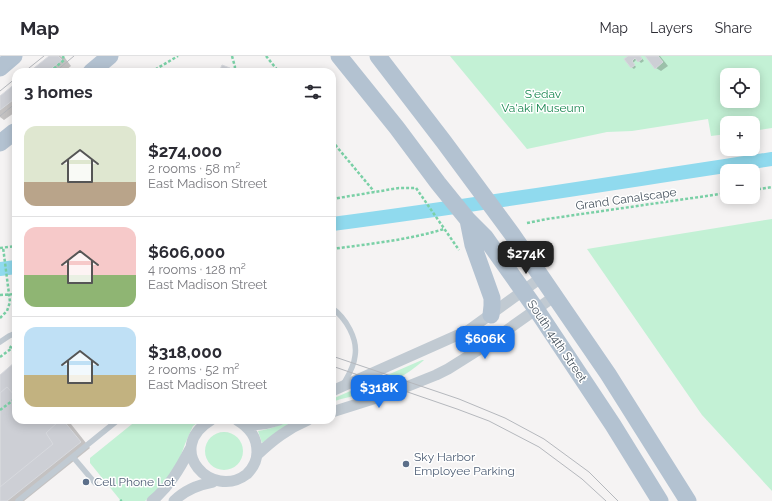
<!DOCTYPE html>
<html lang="en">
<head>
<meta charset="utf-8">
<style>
  :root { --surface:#fff; --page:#f7f7f7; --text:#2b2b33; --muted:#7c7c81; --line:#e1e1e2; --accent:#1a73e8 }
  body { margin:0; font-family:Raleway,sans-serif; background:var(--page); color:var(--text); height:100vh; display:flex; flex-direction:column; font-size:15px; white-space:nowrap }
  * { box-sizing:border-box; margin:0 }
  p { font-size:13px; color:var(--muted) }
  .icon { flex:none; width:22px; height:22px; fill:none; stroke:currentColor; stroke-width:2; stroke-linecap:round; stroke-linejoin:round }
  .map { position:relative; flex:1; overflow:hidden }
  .panel { position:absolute; left:12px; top:12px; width:324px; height:356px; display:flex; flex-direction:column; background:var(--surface); border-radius:12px; box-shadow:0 2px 10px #0003 }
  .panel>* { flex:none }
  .buttons { position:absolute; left:720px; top:12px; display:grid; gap:8px }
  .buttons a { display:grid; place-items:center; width:40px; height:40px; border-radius:8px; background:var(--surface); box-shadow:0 2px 10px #0003; font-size:20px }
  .price { position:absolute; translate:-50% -34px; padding:0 9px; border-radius:8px; background:var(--accent); color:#fff; font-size:13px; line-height:26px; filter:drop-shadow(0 1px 2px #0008) }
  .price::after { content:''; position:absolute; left:50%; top:24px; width:12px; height:9px; margin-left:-6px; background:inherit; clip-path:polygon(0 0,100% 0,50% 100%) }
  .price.active { background:#222; color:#fff }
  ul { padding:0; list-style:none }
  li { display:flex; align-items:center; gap:12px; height:100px; padding:0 12px }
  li+li { border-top:1px solid var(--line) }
  li span { display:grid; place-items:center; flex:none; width:112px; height:80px; border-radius:12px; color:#555 }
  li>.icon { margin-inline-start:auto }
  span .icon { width:48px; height:48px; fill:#fffc; stroke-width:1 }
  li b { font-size:17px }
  h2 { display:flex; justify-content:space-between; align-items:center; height:48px; padding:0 12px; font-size:17px }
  header { display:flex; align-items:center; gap:24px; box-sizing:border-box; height:56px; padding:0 20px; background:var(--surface); border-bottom:1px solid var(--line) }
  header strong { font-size:19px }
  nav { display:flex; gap:22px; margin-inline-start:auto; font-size:14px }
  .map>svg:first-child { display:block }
  .green { fill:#c3f1d5; fill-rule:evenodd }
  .shadow { fill:#0003 }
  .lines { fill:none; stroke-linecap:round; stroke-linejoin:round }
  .canal { stroke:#90daee; stroke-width:14 }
  .building { fill:#cdcfd5; stroke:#d7d9de }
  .path { stroke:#7ad0a6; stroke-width:2.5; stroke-dasharray:3 2; stroke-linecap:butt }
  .service { stroke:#c1cad2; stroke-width:5.5 }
  .minor { stroke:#c1cad2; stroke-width:11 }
  .primary { stroke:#b3c2d1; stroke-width:17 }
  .tram { stroke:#b5b8bd; stroke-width:1 }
  .service-dot { fill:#5c6f8a; stroke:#fff; stroke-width:1.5 }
  .labels { text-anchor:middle; stroke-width:3; stroke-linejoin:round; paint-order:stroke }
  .park-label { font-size:12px; fill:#17864f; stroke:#fff }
  .street-label { font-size:12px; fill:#4a5661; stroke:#fff }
  .service-label { font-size:12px; fill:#4e5e75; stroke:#fff; text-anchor:start }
</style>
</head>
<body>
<header>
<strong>Map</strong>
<nav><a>Map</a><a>Layers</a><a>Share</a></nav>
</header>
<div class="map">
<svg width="772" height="445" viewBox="0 0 772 445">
  <rect width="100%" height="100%" fill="#f5f3f3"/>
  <path class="green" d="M450 0H772V72L753 75V67H727V78L711 80 708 63 632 75 607 76 527 93ZM727 19H753V45H727Z
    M772 163V435L702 359 587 193Z
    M422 304H424L423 305C407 319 386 330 365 337 354 340 343 342 332 346V343Z
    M137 364H202L193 370 185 388 177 410 162 431 145 445H121L90 407V402Z
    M289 364H294L262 387 258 375C270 373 279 370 289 364Z
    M205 395a19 19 0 1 1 38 0a19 19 0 1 1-38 0Z"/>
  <path class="shadow" d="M51 0H60L65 2 71 10 64 16H31Z
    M629 0H640L644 5 641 7 637 3 633 7 636 11 634 13 631 11Z
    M646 0H660L668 10 661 15 656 12Z
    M16 28 14 57 4 64 0 61V41Z
    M16 308V364H77L71 368 90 392 24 445H0V320Z"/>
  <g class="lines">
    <path class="canal" d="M332 168C479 149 625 125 772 103
      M0 213 16 211"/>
  </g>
  <path class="building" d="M49 0H58L62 4 47 16H29Z
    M628 0H640L642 3 638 6 635 2 632 5 635 9 631 12 624 3Z
    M645 0H658L663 6 655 13Z
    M222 9 230 12 229 16H219Z
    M16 27V89L13 44 0 54V40Z
    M15 306 16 364H63L81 386 7 445H0V319Z
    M7 331 15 340 16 339V364H60L46 377 53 388 0 431V337Z"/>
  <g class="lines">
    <path class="path" d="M232 0 235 11 234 16
      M266 0 279 16
      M50 16 64 4 63 0
      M151 16 178 0
      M332 85 372 133 374 136
      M753 134 772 131
      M332 143 399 132H416L459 194
      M527 167 547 163 727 137
      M0 192 16 190
      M332 193C369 188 408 184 444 173
      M0 239 16 238
      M0 262 7 255 10 246 3 191
      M0 301 12 292 9 290
      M0 354 16 342
      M120 445 122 444"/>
    <path class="service" d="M332 252C346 262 358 283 355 300 354 311 348 320 343 329
      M0 286 9 280 16 277
      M73 401 95 427
      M18 445 118 364"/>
    <path class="minor" d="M332 335 469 274 542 221
      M332 356 370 344 396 335 436 319 448 313 483 291 555 240
      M211 364C163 393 212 445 247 418 253 412 257 404 257 396 257 381 250 372 237 364
      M245 368C257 370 267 368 279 364
      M257 399C273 384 287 373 308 364
      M152 445C170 430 180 412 190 393
      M174 445C185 434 197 429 213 426"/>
    <path class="primary" d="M339 0 397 72 438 127 468 164 485 181 536 253 613 369 660 445
      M378 0 444 86 512 178 608 318 688 445
      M0 12 14 0
      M91 16 110 0
      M0 87 14 76
      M468 164 473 189 492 242V250L491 259"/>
    <path class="tram" d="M24 16 44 0
      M55 16 74 0
      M0 35 16 22
      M0 60 16 47
      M332 300 459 343 505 362 544 383 589 416 618 445
      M332 310 457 353 489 365 539 391 582 423 606 445"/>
  </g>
  <g class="service-dot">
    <circle cx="406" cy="408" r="4"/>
    <circle cx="86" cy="426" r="4"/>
  </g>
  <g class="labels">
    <g class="park-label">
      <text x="543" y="42">S'edav<tspan x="543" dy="14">Va'aki Museum</tspan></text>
    </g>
    <g class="street-label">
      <text transform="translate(626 143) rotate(-8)" y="4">Grand Canalscape</text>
      <text transform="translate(557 285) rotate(56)" y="4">South 44th Street</text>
    </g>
    <g class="service-label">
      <text x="414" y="405">Sky Harbor<tspan x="414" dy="14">Employee Parking</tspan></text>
      <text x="94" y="430">Cell Phone Lot</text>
    </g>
  </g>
</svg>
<div class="buttons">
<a><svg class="icon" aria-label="locate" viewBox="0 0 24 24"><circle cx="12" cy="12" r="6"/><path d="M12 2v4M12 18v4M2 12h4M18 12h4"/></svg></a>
<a>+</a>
<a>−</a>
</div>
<b class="price active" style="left:526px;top:219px">$274K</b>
<b class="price" style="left:485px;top:304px">$606K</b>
<b class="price" style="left:379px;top:353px">$318K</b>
<section class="panel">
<h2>3 homes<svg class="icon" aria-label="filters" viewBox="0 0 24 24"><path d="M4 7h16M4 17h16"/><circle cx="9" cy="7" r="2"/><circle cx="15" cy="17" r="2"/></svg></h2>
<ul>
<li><span style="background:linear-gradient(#dfe7d0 70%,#b9a48a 0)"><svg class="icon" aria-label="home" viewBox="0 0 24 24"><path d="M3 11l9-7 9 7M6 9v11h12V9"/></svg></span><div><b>$274,000</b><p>2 rooms · 58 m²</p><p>East Madison Street</p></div></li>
<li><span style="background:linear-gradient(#f6c9c9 60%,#8fb573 0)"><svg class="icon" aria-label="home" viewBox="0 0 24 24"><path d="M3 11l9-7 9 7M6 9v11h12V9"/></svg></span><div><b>$606,000</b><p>4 rooms · 128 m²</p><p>East Madison Street</p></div></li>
<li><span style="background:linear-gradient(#bfe0f5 60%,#c2b280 0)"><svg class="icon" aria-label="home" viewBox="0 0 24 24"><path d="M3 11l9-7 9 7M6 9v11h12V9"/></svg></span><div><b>$318,000</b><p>2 rooms · 52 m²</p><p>East Madison Street</p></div></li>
</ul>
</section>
</div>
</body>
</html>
